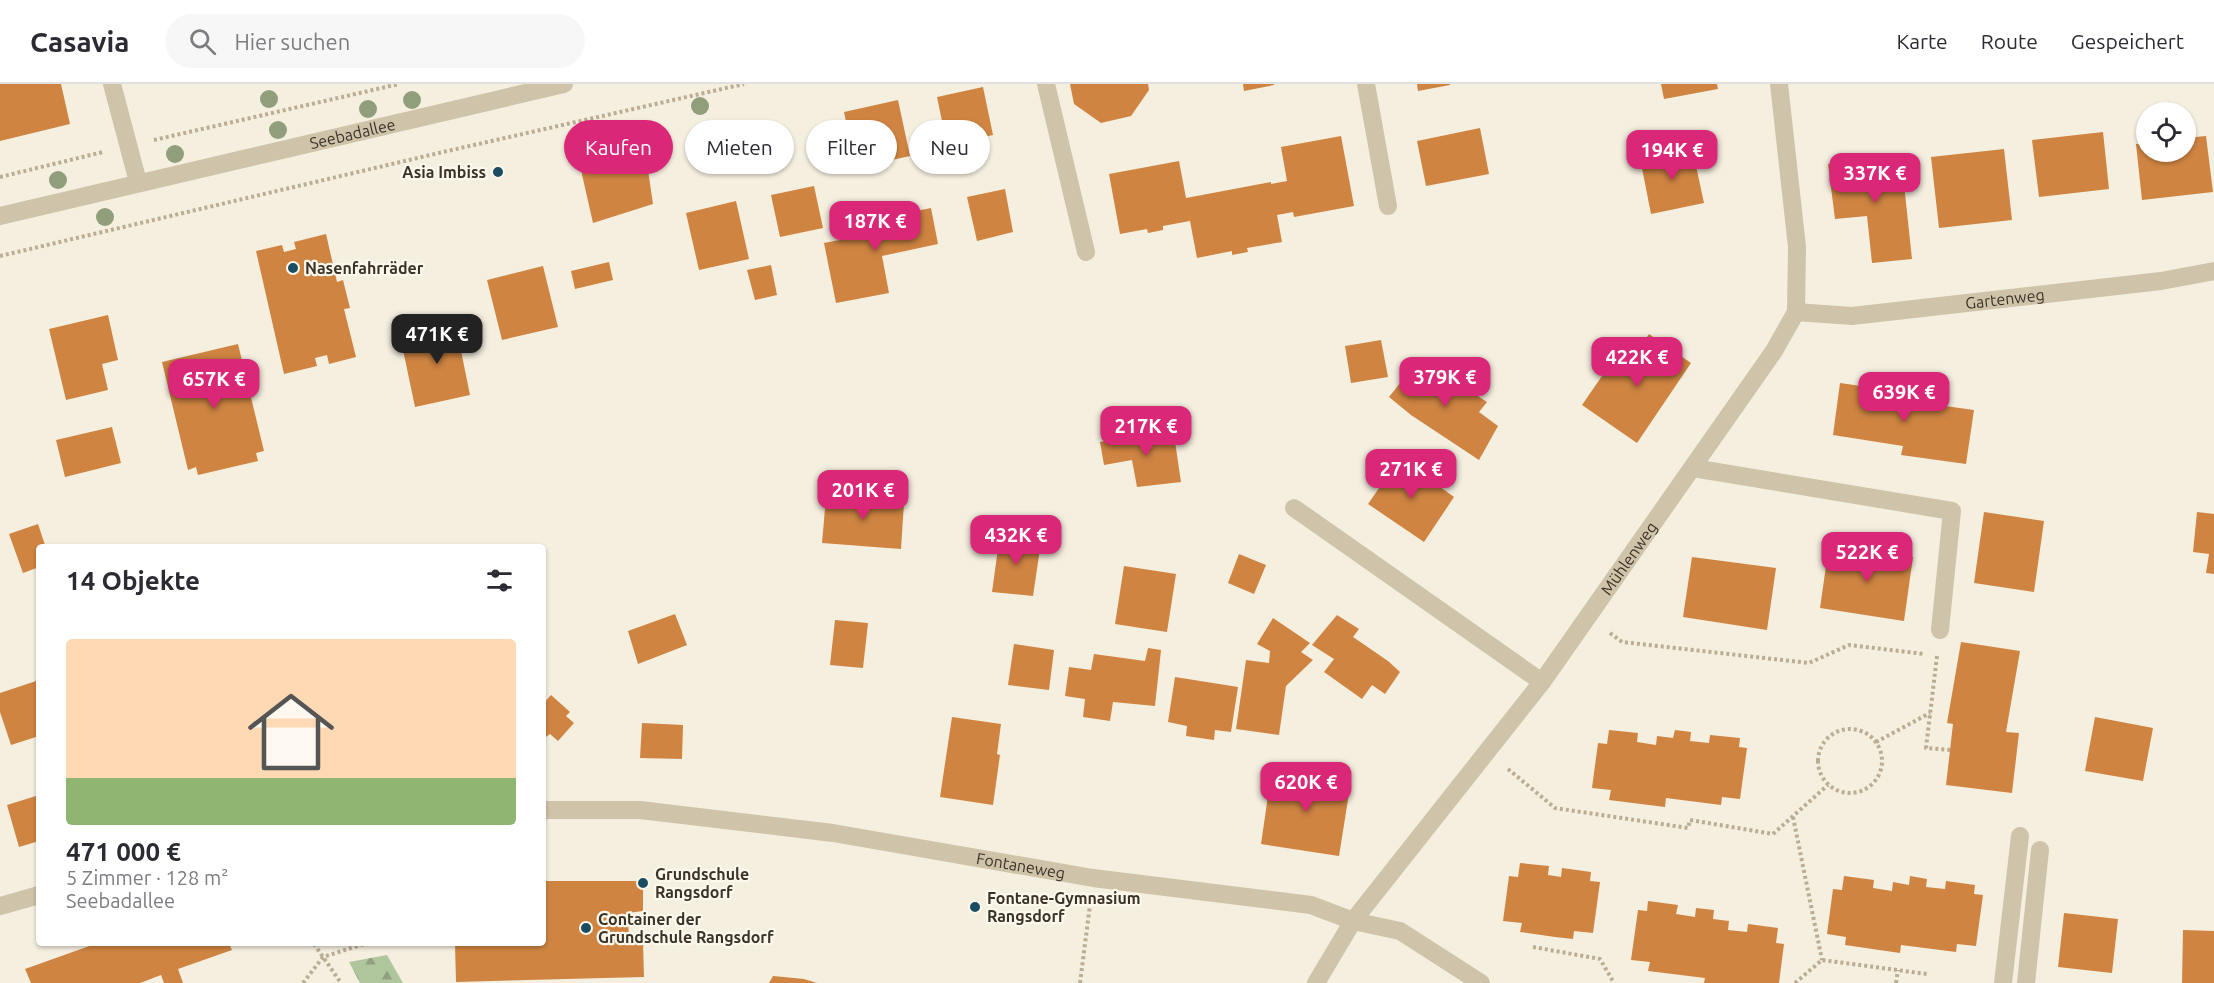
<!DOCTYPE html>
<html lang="de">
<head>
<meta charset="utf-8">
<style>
  :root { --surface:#fff; --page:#f7f7f7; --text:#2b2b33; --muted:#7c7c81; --line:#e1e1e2; --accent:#db2777 }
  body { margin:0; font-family:Ubuntu,sans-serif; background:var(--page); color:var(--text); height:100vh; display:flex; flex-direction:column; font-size:22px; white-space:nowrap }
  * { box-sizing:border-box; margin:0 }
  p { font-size:20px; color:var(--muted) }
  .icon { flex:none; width:33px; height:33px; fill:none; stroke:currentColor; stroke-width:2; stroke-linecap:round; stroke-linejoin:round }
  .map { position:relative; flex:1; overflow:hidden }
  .panel { position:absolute; left:36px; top:460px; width:510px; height:402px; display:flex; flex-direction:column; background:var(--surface); border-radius:6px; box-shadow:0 2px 4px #0004 }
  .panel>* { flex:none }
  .banner { position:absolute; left:564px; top:36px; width:570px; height:54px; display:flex; gap:12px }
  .tools { position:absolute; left:2136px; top:18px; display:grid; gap:12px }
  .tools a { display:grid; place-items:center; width:60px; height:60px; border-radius:50%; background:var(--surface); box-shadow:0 2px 4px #0004; font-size:30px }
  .price { position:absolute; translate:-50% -51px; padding:0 14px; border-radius:12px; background:var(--accent); color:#fff; font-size:20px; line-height:39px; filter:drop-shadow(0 2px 3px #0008) }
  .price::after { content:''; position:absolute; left:50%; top:36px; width:18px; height:14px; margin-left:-9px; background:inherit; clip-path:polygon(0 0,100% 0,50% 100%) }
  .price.selected { background:#222; color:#fff }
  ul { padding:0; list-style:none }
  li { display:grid; align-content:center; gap:12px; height:318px; padding:0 30px }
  li span { display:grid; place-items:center; height:186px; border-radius:6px; color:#555 }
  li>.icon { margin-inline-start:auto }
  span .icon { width:108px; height:108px; fill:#fffc; stroke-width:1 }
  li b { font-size:26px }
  h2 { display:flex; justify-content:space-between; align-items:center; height:72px; padding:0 30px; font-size:26px }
  .pill { padding:0 21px; border-radius:27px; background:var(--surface); box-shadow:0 2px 4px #0004; font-size:21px; line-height:54px }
  .pill.selected { background:var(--accent); color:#fff }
  header { display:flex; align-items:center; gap:36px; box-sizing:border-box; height:84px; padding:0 30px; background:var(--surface); border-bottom:2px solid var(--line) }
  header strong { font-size:28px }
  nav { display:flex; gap:33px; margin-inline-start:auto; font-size:21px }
  .search { width:420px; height:54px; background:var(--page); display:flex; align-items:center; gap:15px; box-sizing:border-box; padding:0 21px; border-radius:33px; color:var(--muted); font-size:22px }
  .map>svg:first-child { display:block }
  .forest { fill:url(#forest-firs) }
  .building { fill:#cf8442 }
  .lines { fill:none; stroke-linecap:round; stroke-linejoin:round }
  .path { stroke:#bbad93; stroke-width:4; stroke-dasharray:3 3; stroke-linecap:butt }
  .minor { stroke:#cfc3a9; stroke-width:18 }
  .tree { fill:#919e7c }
  .poi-dot { fill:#1b4c61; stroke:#fcf8ec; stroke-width:2 }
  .labels { text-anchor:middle; stroke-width:4.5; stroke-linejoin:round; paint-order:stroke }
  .street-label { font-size:16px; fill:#3b3329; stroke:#fcf8ec }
  .poi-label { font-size:16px; font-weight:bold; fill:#3b3329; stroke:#fcf8ec; text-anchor:start }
</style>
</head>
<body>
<header>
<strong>Casavia</strong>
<div class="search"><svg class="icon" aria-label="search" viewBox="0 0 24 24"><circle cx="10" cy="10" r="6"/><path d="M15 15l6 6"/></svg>Hier suchen</div>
<nav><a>Karte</a><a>Route</a><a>Gespeichert</a></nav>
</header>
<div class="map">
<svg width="2214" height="899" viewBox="0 0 2214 899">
  <defs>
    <pattern id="forest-firs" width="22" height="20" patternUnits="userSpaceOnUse" patternTransform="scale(1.5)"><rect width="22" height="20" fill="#afc69d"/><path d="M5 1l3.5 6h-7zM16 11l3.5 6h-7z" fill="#90a180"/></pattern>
  </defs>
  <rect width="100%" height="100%" fill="#f5efdf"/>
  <path class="forest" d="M387 871 403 899H360L349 878Z"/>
  <path class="building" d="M0 0H61L70 40 0 57Z
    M1070 0H1148L1149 6 1131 32 1101 39 1074 20Z
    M1243 0H1274V1L1244 7Z
    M1417 0H1450V1L1418 7Z
    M1661 0H1717L1718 5 1664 15Z
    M983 3 993 51 947 61 937 13Z
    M898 16 910 72 856 84 844 28Z
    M1480 44 1489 90 1426 102 1417 57Z
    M2103 48 2109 105 2039 113 2032 56Z
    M1341 52 1354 122 1294 133 1293 128 1277 131 1282 158 1247 164 1248 168 1232 171V167L1197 174 1190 137 1163 142V146L1148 149 1147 145 1120 150 1109 90 1179 77 1186 114 1271 98V100L1287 97 1281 63Z
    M2206 52 2213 108 2142 116 2136 60 2146 59V68H2186V54Z
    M1692 63 1704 119 1651 130 1640 74Z
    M2004 65 2012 136 1939 144 1931 73Z
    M1901 72 1912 175 1872 179 1867 132 1835 135 1828 80Z
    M632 74 633 81 647 79 653 120 593 139 581 86Z
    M814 102 823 144 780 153 771 111Z
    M1005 105 1013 148 977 157 967 113Z
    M736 117 749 175 699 186 686 129Z
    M931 124 938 160 882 172 889 209 836 219 824 159 850 154 847 141Z
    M326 150 337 198 343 196 350 224 344 225 356 273 329 280 327 271 315 274 317 282 284 290 256 167 282 161 284 168 296 165 294 158Z
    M609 178 613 196 575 205 571 187Z
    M771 181 777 211 755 216 747 186Z
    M543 182 558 243 502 256 487 196Z
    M108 231 118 276 102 280 108 306 66 316 49 245Z
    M454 232 470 311 415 323 402 261 424 256 422 242 439 239V235Z
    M1649 250 1691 279 1637 359 1582 321 1613 276 1625 285Z
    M1381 256 1388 293 1351 299 1345 262Z
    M238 260 264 367 256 369 258 377 198 391 196 383 188 386 162 278Z
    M1420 274 1487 318 1479 328 1498 342 1479 376 1411 331 1389 313Z
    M1840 299 1910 309 1909 317 1974 326 1966 380 1901 371 1903 362 1833 351Z
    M112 343 121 379 65 393 56 356Z
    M1173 344 1181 398 1137 403 1132 376 1104 381 1100 358Z
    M1400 374 1454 413 1424 458 1368 420Z
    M863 403 870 404 875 408 877 416 904 419 901 465 822 459 826 413 854 415 857 407Z
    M1984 428 2044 437 2034 508 1974 499Z
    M2197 428 2214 430V490L2206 489 2209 470 2193 468Z
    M38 440 46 464H39V483L23 489 9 450Z
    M1000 450 1041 458 1033 512 992 508Z
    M1829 461 1913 473 1904 537 1820 524Z
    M1239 470 1266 481 1254 510 1228 499Z
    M1692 473 1776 484 1767 546 1683 533Z
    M1124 482 1176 490 1167 548 1115 540Z
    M675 530 687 561 638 580 628 547Z
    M1337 531 1359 545 1353 553 1388 577 1400 588 1385 610 1372 601 1362 615 1324 588 1334 575 1312 561Z
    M1273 534 1310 559 1301 568 1313 576 1286 602 1279 651 1236 645 1246 576 1269 579 1270 567 1257 560Z
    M835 536 868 539 863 584 830 581Z
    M1961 558 2020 567 2006 648 2019 649 2012 709 1946 701 1953 640 1947 639Z
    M1014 560 1054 566 1049 606 1008 601Z
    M1148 564 1161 566 1155 622 1113 618 1110 637 1083 633 1085 615 1065 612 1069 583 1091 586 1094 570 1145 577Z
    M1175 593 1238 603 1231 648 1215 646 1214 656 1186 652 1187 642 1168 638Z
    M39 596V652L11 661 0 628V609Z
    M551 611 570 628 566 632 574 639 558 657 550 650 543 655V620Z
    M952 633 1001 640 997 670 1000 671 993 721 940 713Z
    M2095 633 2153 644 2143 697 2085 687Z
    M642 639 683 641 682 675 640 674Z
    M1609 646 1638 649 1637 658 1656 661 1657 652 1673 654 1675 646 1691 648 1690 657 1709 659 1710 651 1740 654 1739 663 1747 664 1740 715 1722 713 1721 721 1666 714 1665 723 1609 716 1611 706 1592 704 1598 659 1607 660Z
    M1289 688 1351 697 1339 772 1261 760 1271 691 1288 694Z
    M39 711V757L19 763 7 721Z
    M1520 779 1549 782 1548 791 1561 793 1562 784 1591 788 1590 797 1600 798 1593 849 1574 847 1573 855 1555 853 1520 848 1522 839 1503 837 1509 792 1518 793Z
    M1844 792 1874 796 1873 804 1892 807 1893 798 1909 801 1910 792 1927 795 1926 803 1945 805 1946 797 1975 801 1974 810 1983 811 1976 862 1957 860 1956 868 1901 861 1900 869 1845 861 1846 853 1827 850 1833 805 1842 806Z
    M543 797H643V827L628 829 629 859H643L644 893 456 898 455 860H543Z
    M1648 817 1678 821 1676 830 1695 833 1696 824 1714 826 1713 835 1729 837 1728 846 1747 848 1748 840 1778 844 1776 859 1784 860 1779 899H1704L1705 894 1648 887 1650 878 1631 876 1638 826 1647 827Z
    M2064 829 2118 835 2112 889 2058 883Z
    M2183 846 2214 847V899H2182Z
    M95 860H229L232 866 178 885 183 899H164L161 891 140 899H31L25 885Z
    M773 892 804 895 817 899H769Z"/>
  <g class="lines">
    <path class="path" d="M154 56 399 0
      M0 93 103 68
      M0 172 443 68 744 0
      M1610 549 1622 558 1809 579 1849 561 1924 570
      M1937 572 1926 664 1950 666
      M1818 677a32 32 0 1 1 64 0a32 32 0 1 1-64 0Z
      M1876 658 1930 629
      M1508 685 1555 724 1688 744 1690 736 1773 750 1828 701
      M1793 733 1822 876
      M314 860 341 899
      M1533 863 1600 875 1614 899
      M303 899 323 873 364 860
      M1080 899 1090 821
      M1795 899 1822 876 1927 890
      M1896 899 1898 886"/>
    <g class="minor">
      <path d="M112 0 138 98"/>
      <path d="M1046 0 1086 168"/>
      <path d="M1366 0 1388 122"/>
      <path id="s1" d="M0 132 564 0"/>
      <path id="s2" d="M1796 228 1852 232 2161 197 2214 187"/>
      <path d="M1693 384 1952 427 1940 546"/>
      <path d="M1294 424 1542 598"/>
      <path id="s3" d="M543 726H640L833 749 1093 794 1311 821 1353 837 1400 847 1481 899"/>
      <path d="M0 822 39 811"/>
      <path id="s4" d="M1316 899 1353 837 1542 598 1774 267 1796 228 1797 163 1779 0"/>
      <path d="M2003 899 2020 752"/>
      <path d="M2026 899 2040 766"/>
    </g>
  </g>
  <g class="tree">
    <circle cx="269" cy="15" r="9"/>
    <circle cx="412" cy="16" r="9"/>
    <circle cx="700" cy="22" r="9"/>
    <circle cx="368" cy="25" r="9"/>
    <circle cx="278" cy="46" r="9"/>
    <circle cx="175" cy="70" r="9"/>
    <circle cx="58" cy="96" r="9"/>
    <circle cx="105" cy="133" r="9"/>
  </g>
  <g class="poi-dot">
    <circle cx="498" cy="88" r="6"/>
    <circle cx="293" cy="184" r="6"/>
    <circle cx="643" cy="799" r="6"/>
    <circle cx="975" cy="823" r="6"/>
    <circle cx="586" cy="844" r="6"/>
  </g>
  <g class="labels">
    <g class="street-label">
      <text dy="6" stroke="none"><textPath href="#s1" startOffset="362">Seebadallee</textPath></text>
      <text dy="6" stroke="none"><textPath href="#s2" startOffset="210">Gartenweg</textPath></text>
      <text dy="6" stroke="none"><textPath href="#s4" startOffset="528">Mühlenweg</textPath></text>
      <text dy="6" stroke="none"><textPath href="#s3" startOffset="482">Fontaneweg</textPath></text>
    </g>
    <g class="poi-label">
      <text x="486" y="94" text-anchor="end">Asia Imbiss</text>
      <text x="305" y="190">Nasenfahrräder</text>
      <text x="655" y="796">Grundschule<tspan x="655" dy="18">Rangsdorf</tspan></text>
      <text x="987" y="820">Fontane-Gymnasium<tspan x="987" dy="18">Rangsdorf</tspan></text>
      <text x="598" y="841">Container der<tspan x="598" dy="18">Grundschule Rangsdorf</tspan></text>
    </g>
  </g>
</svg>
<div class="tools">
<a><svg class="icon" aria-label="locate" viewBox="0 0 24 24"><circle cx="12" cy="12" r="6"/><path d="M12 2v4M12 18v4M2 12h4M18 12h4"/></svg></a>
</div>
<b class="price" style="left:1672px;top:97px">194K €</b>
<b class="price" style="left:1875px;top:120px">337K €</b>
<b class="price" style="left:875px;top:168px">187K €</b>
<b class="price selected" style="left:437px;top:281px">471K €</b>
<b class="price" style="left:1637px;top:304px">422K €</b>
<b class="price" style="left:1445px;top:324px">379K €</b>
<b class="price" style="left:214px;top:326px">657K €</b>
<b class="price" style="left:1904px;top:339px">639K €</b>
<b class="price" style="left:1146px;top:373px">217K €</b>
<b class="price" style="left:1411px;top:416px">271K €</b>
<b class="price" style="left:863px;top:437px">201K €</b>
<b class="price" style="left:1016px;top:482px">432K €</b>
<b class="price" style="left:1867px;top:499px">522K €</b>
<b class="price" style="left:1306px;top:729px">620K €</b>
<div class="banner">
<a class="pill selected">Kaufen</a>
<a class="pill">Mieten</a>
<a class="pill">Filter</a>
<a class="pill">Neu</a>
</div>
<section class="panel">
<h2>14 Objekte<svg class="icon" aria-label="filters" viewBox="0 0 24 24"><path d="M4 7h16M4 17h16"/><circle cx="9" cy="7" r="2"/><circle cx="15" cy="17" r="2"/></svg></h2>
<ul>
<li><span style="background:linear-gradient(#ffd9b3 75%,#8fb573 0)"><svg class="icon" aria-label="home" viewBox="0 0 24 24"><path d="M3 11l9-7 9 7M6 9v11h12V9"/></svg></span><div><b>471 000 €</b><p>5 Zimmer · 128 m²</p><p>Seebadallee</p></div></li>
</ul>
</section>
</div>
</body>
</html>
